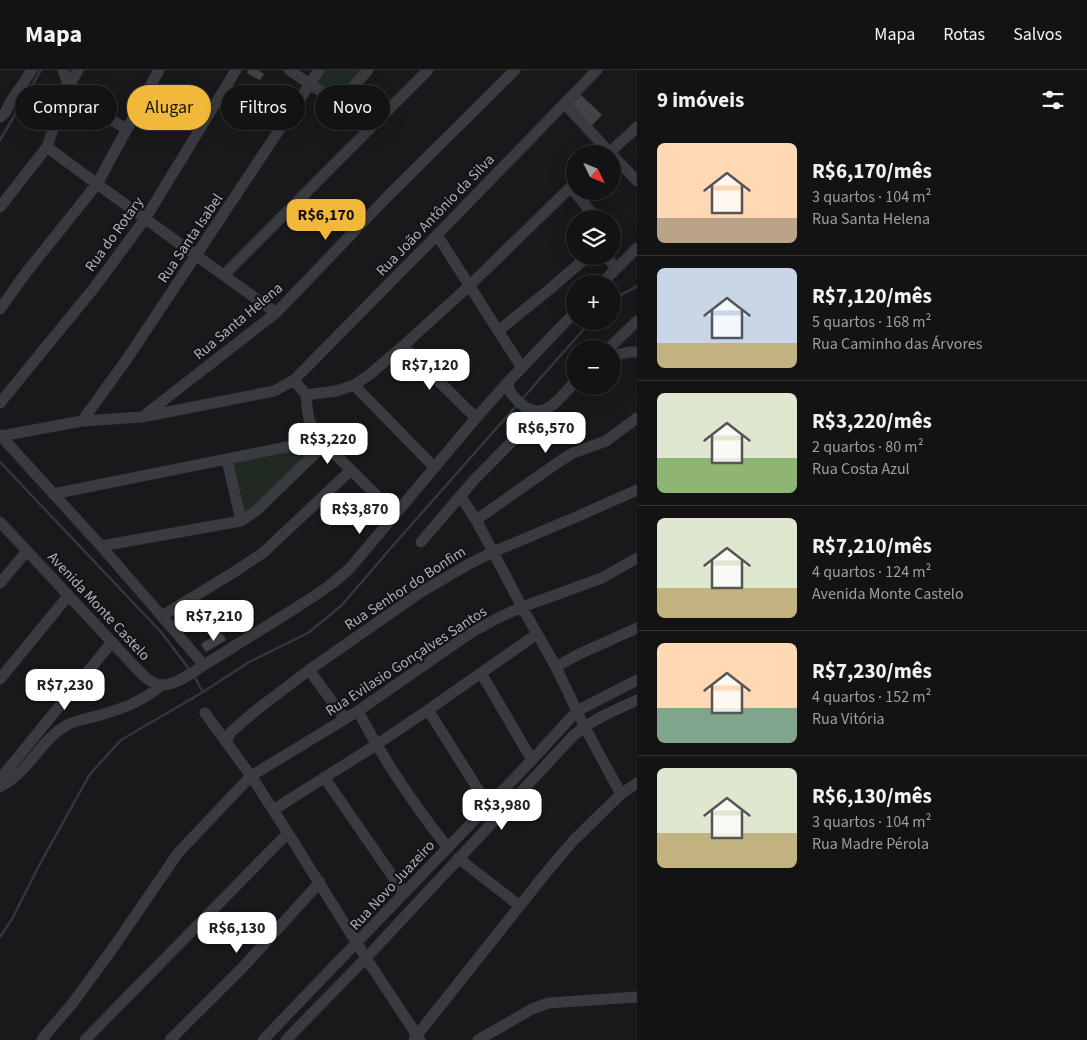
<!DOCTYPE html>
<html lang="pt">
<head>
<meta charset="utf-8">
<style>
  :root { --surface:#131314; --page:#1c1c1d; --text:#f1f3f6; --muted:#9d9ea0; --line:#323234; --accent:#f2b83a }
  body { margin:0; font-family:"Source Sans 3",sans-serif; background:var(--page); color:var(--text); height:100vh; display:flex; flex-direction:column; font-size:19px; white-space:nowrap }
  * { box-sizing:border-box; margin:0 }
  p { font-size:16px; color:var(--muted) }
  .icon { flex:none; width:28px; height:28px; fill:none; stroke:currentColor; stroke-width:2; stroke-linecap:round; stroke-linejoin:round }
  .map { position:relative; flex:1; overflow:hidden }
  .drawer { display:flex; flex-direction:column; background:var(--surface); width:450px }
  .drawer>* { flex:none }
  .hud { position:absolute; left:15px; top:15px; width:475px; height:45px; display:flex; gap:10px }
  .needle { width:32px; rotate:133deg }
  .fabs { position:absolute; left:566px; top:75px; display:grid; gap:10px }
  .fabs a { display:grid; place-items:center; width:55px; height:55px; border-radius:50%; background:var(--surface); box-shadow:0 5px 20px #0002,0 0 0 1px var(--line); font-size:25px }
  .price { position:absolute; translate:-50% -42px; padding:0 11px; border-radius:10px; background:#fff; color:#222; font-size:16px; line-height:32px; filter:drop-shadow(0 1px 2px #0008) }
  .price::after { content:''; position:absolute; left:50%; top:30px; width:15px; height:11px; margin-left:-8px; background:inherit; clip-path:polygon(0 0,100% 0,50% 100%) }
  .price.selected { background:var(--accent); color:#111 }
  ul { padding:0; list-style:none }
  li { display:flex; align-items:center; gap:15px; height:125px; padding:0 20px }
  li+li { border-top:1px solid var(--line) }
  li span { display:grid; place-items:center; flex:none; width:140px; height:100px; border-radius:8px; color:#555 }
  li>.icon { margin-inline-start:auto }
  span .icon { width:60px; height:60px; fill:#fffc; stroke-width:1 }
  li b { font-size:21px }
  h2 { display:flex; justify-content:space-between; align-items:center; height:60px; padding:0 20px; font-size:21px }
  .chip { padding:0 18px; border-radius:22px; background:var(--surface); box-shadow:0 5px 20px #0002,0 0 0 1px var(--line); font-size:18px; line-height:45px }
  .chip.selected { background:var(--accent); color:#111 }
  header { display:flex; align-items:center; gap:30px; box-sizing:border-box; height:70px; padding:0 25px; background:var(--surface); border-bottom:1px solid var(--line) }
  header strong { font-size:24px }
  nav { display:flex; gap:28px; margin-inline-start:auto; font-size:18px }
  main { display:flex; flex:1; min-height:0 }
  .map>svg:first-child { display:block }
  .green { fill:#212a22 }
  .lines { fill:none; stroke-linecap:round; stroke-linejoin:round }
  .stream { stroke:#2f3840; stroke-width:2.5 }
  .building { fill:#434448; stroke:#333337 }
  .path { stroke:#404247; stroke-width:1; stroke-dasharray:2.5 4; stroke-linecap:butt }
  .minor { stroke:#3a3b40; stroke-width:11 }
  .labels { text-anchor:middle; stroke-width:4.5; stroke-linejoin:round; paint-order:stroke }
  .street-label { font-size:15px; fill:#acb0bb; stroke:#141416 }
</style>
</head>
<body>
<header>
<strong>Mapa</strong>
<nav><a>Mapa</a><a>Rotas</a><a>Salvos</a></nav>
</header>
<main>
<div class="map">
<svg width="637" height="970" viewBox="0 0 637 970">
  <rect width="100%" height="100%" fill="#19191b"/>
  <path class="green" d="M324 0H365L338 30 314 14Z
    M321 373 243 448 230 392Z"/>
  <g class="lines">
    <path class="stream" d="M0 70 41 0
      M612 230 637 216
      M522 329 591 251
      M0 392 161 562 189 599
      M194 606 203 622
      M0 867 12 849 42 790 90 704 121 670 203 622 249 592 308 563 342 535 390 479 517 335"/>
  </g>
  <path class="building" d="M249 0H258L264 4 260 10 247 3Z
    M581 25 602 45 591 56 570 35Z
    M221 562 226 570 206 582 201 574Z"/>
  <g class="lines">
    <path class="path" d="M183 619 199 636"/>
    <path class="minor" d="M63 0 67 11 65 23
      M289 0 338 33 369 60
      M65 24 127 59
      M338 33 368 0
      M565 34 611 84
      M0 47 5 43 11 31 32 0
      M47 77 97 114 276 243
      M608 84 637 57
      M612 85 637 111
      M571 117 590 141
      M0 137 47 77 65 24 78 0
      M437 165 522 298
      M606 186 616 198
      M224 205 428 0
      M601 214 637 178
      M0 239 25 204 97 114 159 0
      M498 261 550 219 588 186
      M403 276 476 348
      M608 279 637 251
      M612 286 629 282H637
      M294 310 306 325 336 321 354 315 369 305 403 276 469 216 575 113
      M508 312C508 321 512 325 519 332 543 355 558 329 575 312
      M354 315 434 397
      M306 325C308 347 307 352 321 370L395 444
      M0 333 94 218 145 149 236 0
      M146 344 276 243 387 127 515 0
      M82 351 127 289 319 0
      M0 365 101 476 204 595
      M1 366 82 351 142 347 274 321 294 310 437 165 597 0
      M227 390 241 451
      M53 424 321 370
      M461 427 476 450 522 537 556 597 584 656 621 724
      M476 450 560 391 573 383 606 371 637 348
      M0 452 137 599C144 606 152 615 163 615 176 615 193 602 204 595 230 579 256 563 283 546 306 531 331 517 351 497L476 348 508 312 575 242
      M421 472 474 410 542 341
      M101 476 241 451 256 441 325 374
      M0 513 27 481
      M162 546 239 499 264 482 351 400
      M556 597 577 585 637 558
      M309 600 345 649
      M481 603 532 690
      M0 609 68 526
      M428 640 488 735
      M358 641C383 689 414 735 448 778
      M205 643 251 706 288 763 366 888 420 970
      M226 671 231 662 254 642 309 600 421 522 469 494 493 482 576 447 637 420
      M324 707 404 823
      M0 709 112 572
      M0 717C9 712 17 706 24 698 38 683 49 665 67 655 77 650 90 648 100 645 125 638 142 631 162 615
      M273 740 376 675 428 640 537 564
      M458 788 520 836
      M414 969 545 804 573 771 621 724 637 713
      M42 970 47 963 72 934 113 878 178 783 251 706 358 641 472 562 500 547 522 537 602 508 637 488
      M85 970 288 763
      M170 970 244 896 320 812
      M263 970 532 690 577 641 637 610
      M286 970 366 888 573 666C592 649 614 641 637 630
      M478 970 532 939 548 933 637 927"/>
  </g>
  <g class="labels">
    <g class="street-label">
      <text transform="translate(435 145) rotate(-46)" y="5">Rua João Antônio da Silva</text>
      <text transform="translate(114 164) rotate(-54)" y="5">Rua do Rotary</text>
      <text transform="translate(190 168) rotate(-56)" y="5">Rua Santa Isabel</text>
      <text transform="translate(238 251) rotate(-40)" y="5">Rua Santa Helena</text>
      <text transform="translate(405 518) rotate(-33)" y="5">Rua Senhor do Bonfim</text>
      <text transform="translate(99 536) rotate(47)" y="5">Avenida Monte Castelo</text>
      <text transform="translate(406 591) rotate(-33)" y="5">Rua Evilasio Gonçalves Santos</text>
      <text transform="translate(392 815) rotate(-47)" y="5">Rua Novo Juazeiro</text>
    </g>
  </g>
</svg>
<div class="fabs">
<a><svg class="needle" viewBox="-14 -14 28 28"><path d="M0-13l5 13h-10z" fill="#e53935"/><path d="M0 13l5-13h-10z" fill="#9d9ea0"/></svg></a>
<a><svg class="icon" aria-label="layers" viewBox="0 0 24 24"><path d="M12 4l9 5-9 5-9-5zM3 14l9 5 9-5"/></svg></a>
<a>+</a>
<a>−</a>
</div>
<b class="price selected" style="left:326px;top:171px">R$6,170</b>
<b class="price" style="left:430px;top:321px">R$7,120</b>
<b class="price" style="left:546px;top:384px">R$6,570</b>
<b class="price" style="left:328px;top:395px">R$3,220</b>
<b class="price" style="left:360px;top:465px">R$3,870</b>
<b class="price" style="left:214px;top:572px">R$7,210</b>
<b class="price" style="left:65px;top:641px">R$7,230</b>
<b class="price" style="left:502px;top:761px">R$3,980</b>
<b class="price" style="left:237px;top:884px">R$6,130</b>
<div class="hud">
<a class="chip">Comprar</a>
<a class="chip selected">Alugar</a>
<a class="chip">Filtros</a>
<a class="chip">Novo</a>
</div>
</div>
<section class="drawer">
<h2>9 imóveis<svg class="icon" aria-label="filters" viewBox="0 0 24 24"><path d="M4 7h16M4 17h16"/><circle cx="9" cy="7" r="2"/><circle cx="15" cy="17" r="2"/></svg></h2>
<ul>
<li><span style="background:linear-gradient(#ffd9b3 75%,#b9a48a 0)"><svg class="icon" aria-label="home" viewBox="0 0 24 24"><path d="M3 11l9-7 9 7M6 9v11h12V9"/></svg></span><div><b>R$6,170/mês</b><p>3 quartos · 104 m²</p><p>Rua Santa Helena</p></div></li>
<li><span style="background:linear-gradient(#c9d6e8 75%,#c2b280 0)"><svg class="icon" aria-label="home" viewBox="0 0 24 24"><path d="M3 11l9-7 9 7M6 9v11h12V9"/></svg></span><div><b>R$7,120/mês</b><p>5 quartos · 168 m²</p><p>Rua Caminho das Árvores</p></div></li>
<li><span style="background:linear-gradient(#dfe7d0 65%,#8fb573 0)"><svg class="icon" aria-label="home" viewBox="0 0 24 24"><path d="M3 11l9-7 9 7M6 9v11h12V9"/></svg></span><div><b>R$3,220/mês</b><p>2 quartos · 80 m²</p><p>Rua Costa Azul</p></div></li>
<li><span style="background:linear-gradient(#dfe7d0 70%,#c2b280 0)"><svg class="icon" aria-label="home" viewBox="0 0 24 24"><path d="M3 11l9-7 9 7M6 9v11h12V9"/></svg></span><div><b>R$7,210/mês</b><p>4 quartos · 124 m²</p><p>Avenida Monte Castelo</p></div></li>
<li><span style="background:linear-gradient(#ffd9b3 65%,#7fa58c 0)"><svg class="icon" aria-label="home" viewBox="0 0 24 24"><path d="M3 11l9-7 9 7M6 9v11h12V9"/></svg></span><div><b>R$7,230/mês</b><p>4 quartos · 152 m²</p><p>Rua Vitória</p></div></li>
<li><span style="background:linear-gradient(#dfe7d0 65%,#c2b280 0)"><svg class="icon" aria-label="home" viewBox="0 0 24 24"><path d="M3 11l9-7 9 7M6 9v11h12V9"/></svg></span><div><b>R$6,130/mês</b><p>3 quartos · 104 m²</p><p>Rua Madre Pérola</p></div></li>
</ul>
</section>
</main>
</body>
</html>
